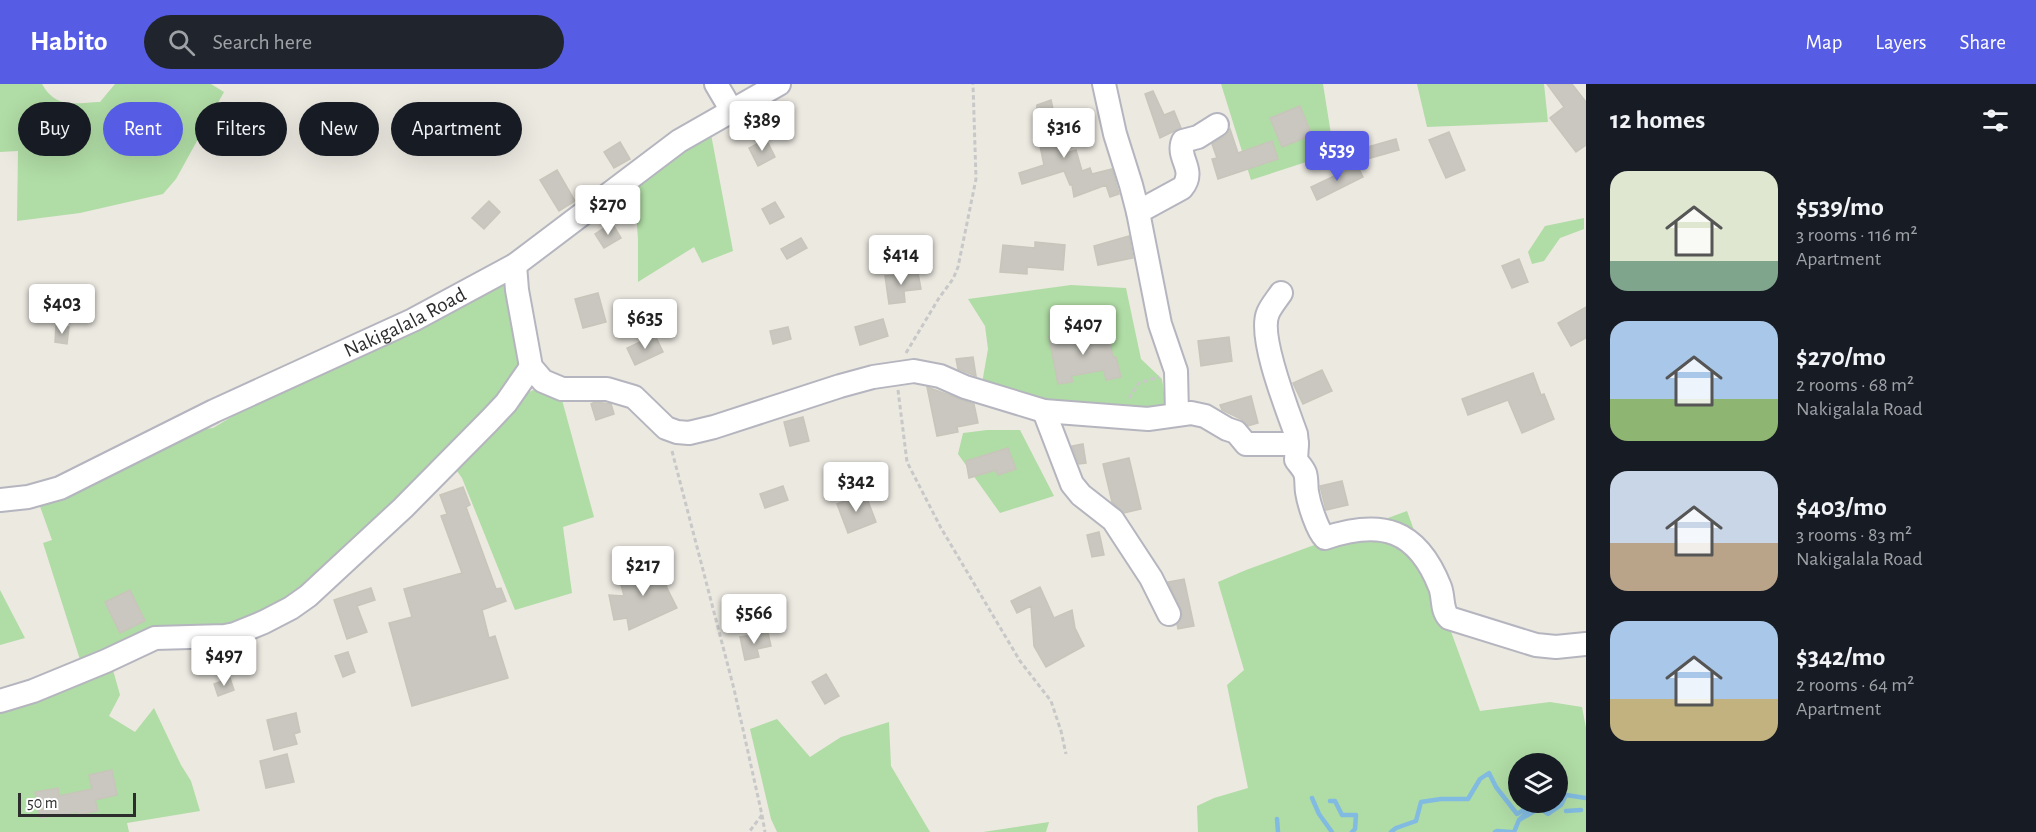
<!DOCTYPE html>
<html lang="en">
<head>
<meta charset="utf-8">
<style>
  :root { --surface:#171b24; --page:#20242c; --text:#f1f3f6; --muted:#9ea1a6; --accent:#565de4 }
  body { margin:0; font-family:"Alegreya Sans",sans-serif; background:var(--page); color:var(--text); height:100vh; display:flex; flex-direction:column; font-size:22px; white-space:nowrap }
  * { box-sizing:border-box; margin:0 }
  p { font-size:20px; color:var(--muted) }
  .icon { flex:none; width:33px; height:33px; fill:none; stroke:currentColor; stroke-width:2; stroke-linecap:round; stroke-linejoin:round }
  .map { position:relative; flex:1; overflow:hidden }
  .drawer { display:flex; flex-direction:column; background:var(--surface); width:450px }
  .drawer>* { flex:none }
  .top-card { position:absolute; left:18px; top:18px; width:570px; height:54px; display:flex; gap:12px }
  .fabs { position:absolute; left:1508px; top:669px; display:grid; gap:12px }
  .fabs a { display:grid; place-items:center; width:60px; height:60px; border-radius:50%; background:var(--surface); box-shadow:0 6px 24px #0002; font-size:30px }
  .scale { position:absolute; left:18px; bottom:15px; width:118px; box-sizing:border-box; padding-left:6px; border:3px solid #2d2d2d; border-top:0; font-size:16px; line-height:21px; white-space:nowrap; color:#2d2d2d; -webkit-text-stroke:4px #fff; paint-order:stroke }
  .price { position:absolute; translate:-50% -51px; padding:0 14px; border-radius:6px; background:#fff; color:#222; font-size:20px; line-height:39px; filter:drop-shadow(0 2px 3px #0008) }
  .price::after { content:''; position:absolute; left:50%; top:36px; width:18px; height:14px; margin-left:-9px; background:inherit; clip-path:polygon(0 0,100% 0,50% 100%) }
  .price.on { background:var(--accent); color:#fff }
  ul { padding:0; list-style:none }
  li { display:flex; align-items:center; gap:18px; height:150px; padding:0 24px }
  li span { display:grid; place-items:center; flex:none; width:168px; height:120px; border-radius:18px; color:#555 }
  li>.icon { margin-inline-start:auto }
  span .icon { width:72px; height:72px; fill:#fffc; stroke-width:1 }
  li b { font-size:26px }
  h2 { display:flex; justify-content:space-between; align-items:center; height:72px; padding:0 24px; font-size:26px }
  .chip { padding:0 21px; border-radius:27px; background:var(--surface); box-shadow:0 6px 24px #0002; font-size:21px; line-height:54px }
  .chip.on { background:var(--accent); color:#fff }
  header { display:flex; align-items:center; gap:36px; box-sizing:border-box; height:84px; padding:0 30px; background:var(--accent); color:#fff }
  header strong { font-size:28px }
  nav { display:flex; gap:33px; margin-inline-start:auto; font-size:21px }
  .search { width:420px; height:54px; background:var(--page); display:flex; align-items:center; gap:15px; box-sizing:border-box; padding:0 21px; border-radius:33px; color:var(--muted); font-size:22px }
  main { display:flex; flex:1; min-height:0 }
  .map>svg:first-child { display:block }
  .green { fill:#b0dca5; fill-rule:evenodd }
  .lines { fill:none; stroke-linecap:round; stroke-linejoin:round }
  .stream { stroke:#82bbe1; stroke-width:4.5 }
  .building { fill:#c9c7bf; stroke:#c8c5bb; stroke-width:1.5 }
  .minor-casing { stroke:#b5b5bf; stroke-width:26 }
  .path { stroke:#c8c8c8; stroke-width:3; stroke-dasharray:4.5 3; stroke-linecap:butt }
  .minor { stroke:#fff; stroke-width:22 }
  .labels { text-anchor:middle; stroke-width:4.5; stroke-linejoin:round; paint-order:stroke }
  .street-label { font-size:21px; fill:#2d2d2d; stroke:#fff }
</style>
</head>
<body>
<header>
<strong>Habito</strong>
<div class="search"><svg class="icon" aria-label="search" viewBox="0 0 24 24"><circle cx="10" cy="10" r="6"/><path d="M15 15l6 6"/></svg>Search here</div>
<nav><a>Map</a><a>Layers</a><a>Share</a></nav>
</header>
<main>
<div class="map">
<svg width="1586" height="748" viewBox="0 0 1586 748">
  <rect width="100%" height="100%" fill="#ece9e1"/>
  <path class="green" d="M0 0H42C56 25 75 19 100 18L115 0H211L224 8 176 95 163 110 80 129 17 137 18 67 0 68Z
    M1221 0H1323L1334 69 1251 96Z
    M1417 0H1544L1548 38 1427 43Z
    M710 45 733 167 702 179 694 163 638 198V155L634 102Z
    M1584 134V145L1560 154 1544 177 1532 180 1528 168 1545 142Z
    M496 200 504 202 522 270 516 296 408 410 264 536 202 548 82 582 43 459 52 456 37 414 197 346 213 344 290 298Z
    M1071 201 1126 204 1141 275 1162 295 1166 322 1163 332 980 311 988 265 985 242 968 215Z
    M533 306 562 316 594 433 563 443 572 509 515 526 462 394 457 387 522 312Z
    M987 346H1020L1054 412 1000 429 958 370 963 349Z
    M1407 427 1480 627 1550 618 1582 623 1586 644V748H1198L1197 722 1214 714 1248 704 1227 601 1244 586 1218 498 1246 486ZM1518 680H1557V718H1518Z
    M0 506 25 554 0 561Z
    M113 586 120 611 109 632 135 648 154 624 181 681 191 697 200 727 127 739 129 748H0V620Z
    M777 635 810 673 841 653 889 638 891 682 930 748H777L771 735 750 645Z
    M1049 738 1046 748H983Z"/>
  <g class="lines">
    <path class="stream" d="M1312 714 1319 730 1332 748
      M1330 717H1335L1342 731H1356L1355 745 1352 748
      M1566 727 1581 726
      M1277 735 1278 748
      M1519 736 1530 726 1533 727
      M1391 748 1396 744 1416 737 1421 718 1441 715H1468L1480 695 1489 689 1496 703 1517 730 1534 720 1548 730 1561 721 1566 711 1586 714
      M1495 748 1497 747 1511 748
      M1514 748 1519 736 1540 724"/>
  </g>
  <path class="building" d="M1547 0H1572L1586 18V61L1576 68 1550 34 1564 23Z
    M1153 7 1164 31 1174 27 1181 44 1160 54 1145 10Z
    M1051 16 1063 70 1076 66 1082 87 1090 84 1092 90 1112 85 1119 110 1110 113 1106 101 1074 113 1072 101H1070L1064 87 1022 100 1019 89 1044 81 1035 38 1037 21Z
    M1300 22 1312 51 1282 63 1270 34Z
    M1230 45 1238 69 1272 57 1278 75 1218 95 1212 75 1217 74 1212 60 1225 52Z
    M1449 48 1465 86 1446 94 1429 56Z
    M766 55 775 73 758 82 749 64Z
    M1396 55 1399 66 1360 77 1357 66Z
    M620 58 630 75 614 84 604 68Z
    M1357 81 1363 93 1317 116 1311 103Z
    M557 86 575 117 559 127 540 96Z
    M489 117 500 128 484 145 472 134Z
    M775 118 784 133 770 140 762 125Z
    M612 139 621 154 604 164 595 150Z
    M1129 152 1133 174 1098 181 1094 162Z
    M801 154 807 164 787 175 781 165Z
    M1035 158 1065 161 1063 186 1027 183V190L1000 188 1003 161 1035 164Z
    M1519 175 1528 198 1512 204 1502 182Z
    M918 189 921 205 904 207 905 218 889 220 885 192Z
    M598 209 606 238 583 244 575 215Z
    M1586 223V254L1571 262 1558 239Z
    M883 235 888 252 860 261 855 243Z
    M56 242 69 243 67 260 55 258Z
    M788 243 791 255 773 260 770 247Z
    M1084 246 1086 254 1108 249 1113 273H1116L1121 293 1106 296 1104 286 1071 292 1073 298 1058 300 1049 253Z
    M655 251 663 268 635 281 627 264Z
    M1229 253 1232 277 1201 282 1198 257Z
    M973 273 976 292 958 285 956 275Z
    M1322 286 1332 307 1303 320 1293 299Z
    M1533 289 1541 311 1544 310 1554 335 1522 349 1508 316 1468 331 1462 315Z
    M927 303 974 320 978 339 957 343 958 348 937 352Z
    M1251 312 1258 339 1248 342 1241 335 1222 326 1220 321Z
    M595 318 611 320 614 330 596 336 591 320Z
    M803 333 809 357 790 362 784 338Z
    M1083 360 1086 379 1079 380 1072 362Z
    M1008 364 1016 385 998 391 996 386 969 394 966 377Z
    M1129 374 1141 425 1124 429 1112 418 1103 380Z
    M1342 397 1348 421 1326 426 1320 402Z
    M783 402 788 416 765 424 760 410Z
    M463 403 470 421 466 423 496 505 501 504 506 517 482 526 489 554 495 552 508 594 412 622 389 539 412 533 404 505 462 489 441 432 447 430 440 411Z
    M865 409 876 438 848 449 837 420Z
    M1099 448 1104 471 1092 473 1087 451Z
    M661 480 667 504 677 524 629 546 627 534 614 536 609 511 624 512 619 493Z
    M1184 495 1194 542 1178 545 1177 540 1182 531 1181 525 1168 498Z
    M1040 503 1054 534 1072 526 1075 544 1084 562 1046 583 1034 562 1031 522 1017 529 1011 517Z
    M371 504 375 516 357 522 367 548 347 555 334 516Z
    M130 506 145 537 120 549 105 518Z
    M768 549 771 562 757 565 759 573 745 576 740 553Z
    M348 568 355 588 343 593 335 572Z
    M826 590 839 612 825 620 812 598Z
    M230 594 234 606 218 612 214 600Z
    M296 629 300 648 294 650 297 660 274 666 267 636Z
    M287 670 294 698 266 704 260 677Z
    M112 686 117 711 95 716 98 727 78 731 77 728 40 734 35 708 58 704 59 712 92 705 89 691Z"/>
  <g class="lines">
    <defs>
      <g id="minor">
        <path d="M716 0 732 27"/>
        <path d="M1104 0 1115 50 1131 101 1138 128 1160 240 1176 287 1177 330"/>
        <path d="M1138 128 1182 104C1197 86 1176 74 1183 57L1198 53 1217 41"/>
        <path d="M515 181 517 206 531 283 543 297 562 305H607L634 313 666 344 677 348 689 349 714 343 840 302 873 293 914 287 940 292 965 303 1044 327 1148 335 1191 329 1205 332 1227 345 1236 348 1246 360H1297L1296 376C1299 380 1303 384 1305 389 1307 395 1306 402 1307 408 1309 420 1317 446 1325 454 1382 435 1417 445 1440 503 1444 513 1441 526 1449 534L1536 561 1556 563 1586 560"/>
        <path d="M1281 209C1277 215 1271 222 1268 229 1258 252 1287 325 1296 350L1297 360"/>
        <path d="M1044 327 1072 400 1081 411 1113 436 1151 494 1169 530"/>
        <path id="s1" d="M0 416 28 413 60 404 214 327 413 236 515 181 679 57 779 0"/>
        <path d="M0 617 33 607 106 577 155 554 225 552 235 550 264 538 291 524 308 512 403 424 489 337 506 319 531 283"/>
      </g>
    </defs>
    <use href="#minor" class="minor-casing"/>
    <path class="path" d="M906 269 939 214 953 195 958 183 976 95 973 0
      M898 306 907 378 941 444 1020 577 1051 617 1061 647 1066 670
      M1129 314 1139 299 1159 293
      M672 367 734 605 762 731 749 748
      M762 731 765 748"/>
    <use href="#minor" class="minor"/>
  </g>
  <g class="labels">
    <g class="street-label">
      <text dy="7" stroke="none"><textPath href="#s1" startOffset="444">Nakigalala Road</textPath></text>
    </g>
  </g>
</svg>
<div class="fabs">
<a><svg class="icon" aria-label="layers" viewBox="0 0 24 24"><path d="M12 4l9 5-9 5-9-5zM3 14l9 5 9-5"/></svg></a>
</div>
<div class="scale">50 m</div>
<b class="price" style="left:762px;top:68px">$389</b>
<b class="price" style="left:1064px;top:75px">$316</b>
<b class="price on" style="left:1337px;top:98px">$539</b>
<b class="price" style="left:608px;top:152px">$270</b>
<b class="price" style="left:901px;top:202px">$414</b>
<b class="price" style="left:62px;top:251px">$403</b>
<b class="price" style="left:645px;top:266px">$635</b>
<b class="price" style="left:1083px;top:272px">$407</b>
<b class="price" style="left:856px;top:429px">$342</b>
<b class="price" style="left:643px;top:513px">$217</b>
<b class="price" style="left:754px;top:561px">$566</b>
<b class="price" style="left:224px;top:603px">$497</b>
<div class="top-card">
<a class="chip">Buy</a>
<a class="chip on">Rent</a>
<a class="chip">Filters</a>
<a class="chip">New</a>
<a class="chip">Apartment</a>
</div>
</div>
<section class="drawer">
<h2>12 homes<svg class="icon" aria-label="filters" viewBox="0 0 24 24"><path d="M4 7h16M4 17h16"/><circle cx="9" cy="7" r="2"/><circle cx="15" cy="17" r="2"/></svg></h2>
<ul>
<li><span style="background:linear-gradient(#dfe7d0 75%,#7fa58c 0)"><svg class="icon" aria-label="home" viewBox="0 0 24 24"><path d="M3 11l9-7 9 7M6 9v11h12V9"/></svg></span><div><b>$539/mo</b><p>3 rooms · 116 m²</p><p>Apartment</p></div></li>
<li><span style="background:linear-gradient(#a9c7e8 65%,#8fb573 0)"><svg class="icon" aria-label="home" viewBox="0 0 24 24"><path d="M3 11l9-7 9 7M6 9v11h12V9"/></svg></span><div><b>$270/mo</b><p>2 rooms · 68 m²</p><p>Nakigalala Road</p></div></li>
<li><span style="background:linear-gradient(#c9d6e8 60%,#b9a48a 0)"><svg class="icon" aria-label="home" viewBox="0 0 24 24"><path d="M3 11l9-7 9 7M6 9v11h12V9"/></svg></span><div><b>$403/mo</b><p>3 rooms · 83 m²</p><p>Nakigalala Road</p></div></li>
<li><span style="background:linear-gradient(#a9c7e8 65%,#c2b280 0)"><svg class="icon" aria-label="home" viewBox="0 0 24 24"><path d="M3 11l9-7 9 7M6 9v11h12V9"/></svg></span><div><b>$342/mo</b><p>2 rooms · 64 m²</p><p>Apartment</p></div></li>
</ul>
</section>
</main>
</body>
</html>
